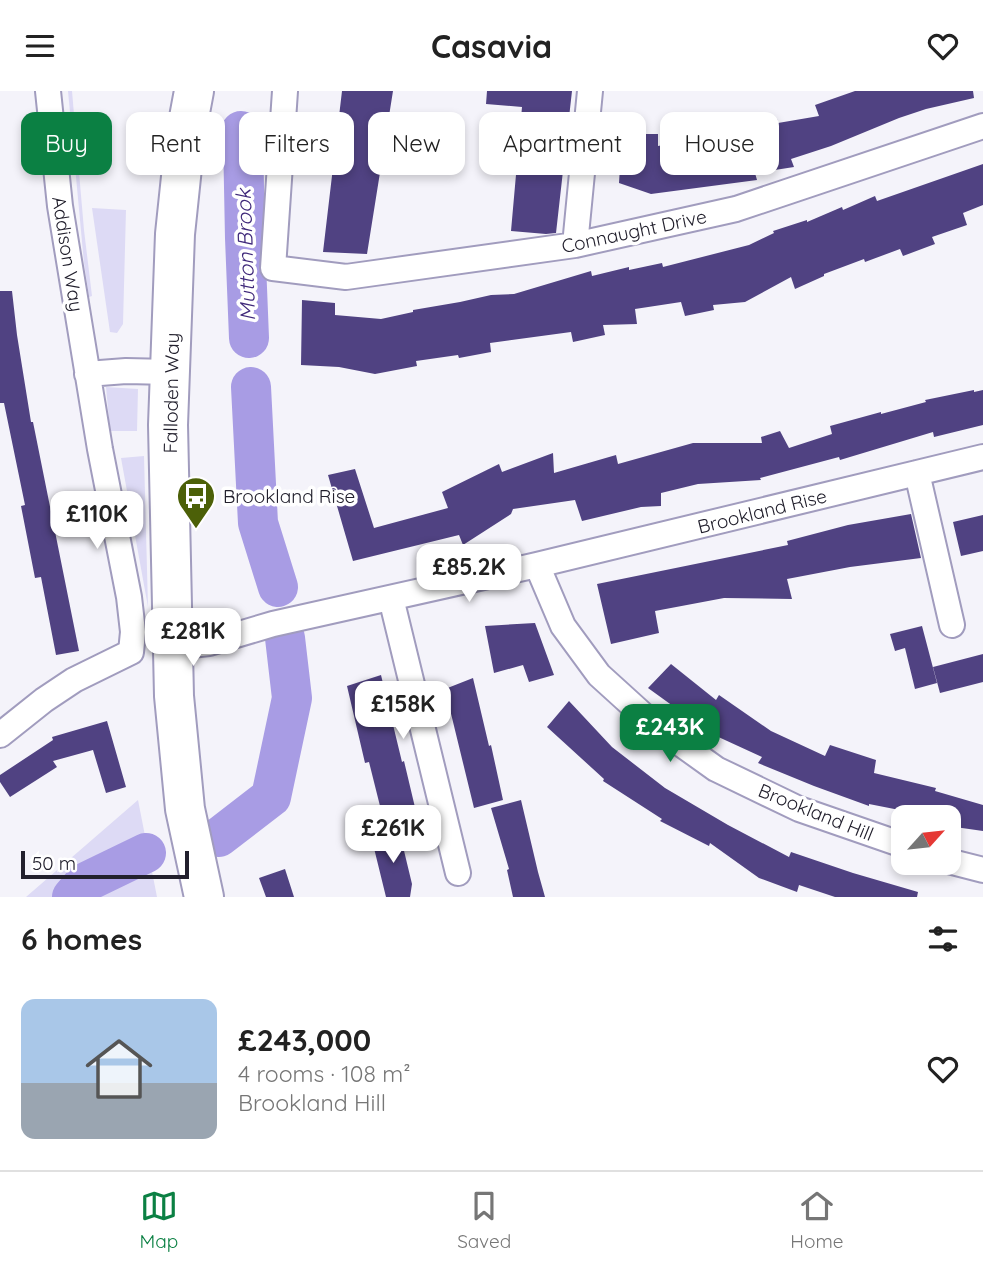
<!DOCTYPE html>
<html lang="en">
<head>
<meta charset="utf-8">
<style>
  :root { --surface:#fff; --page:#f6f6f6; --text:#222; --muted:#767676; --line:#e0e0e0; --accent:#0b8043 }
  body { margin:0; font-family:Quicksand,sans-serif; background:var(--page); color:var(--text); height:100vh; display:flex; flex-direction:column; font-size:26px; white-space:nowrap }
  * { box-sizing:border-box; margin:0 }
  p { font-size:23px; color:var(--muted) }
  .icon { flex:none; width:38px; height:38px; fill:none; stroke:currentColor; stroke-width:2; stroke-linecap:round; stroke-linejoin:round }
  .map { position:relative; height:806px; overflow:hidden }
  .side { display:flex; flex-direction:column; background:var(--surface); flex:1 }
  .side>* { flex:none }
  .banner { position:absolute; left:21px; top:21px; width:942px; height:63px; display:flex; gap:14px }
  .needle { width:46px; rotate:63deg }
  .tools { position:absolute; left:891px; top:714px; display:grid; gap:14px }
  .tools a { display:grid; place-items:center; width:70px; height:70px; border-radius:14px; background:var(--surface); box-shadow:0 4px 10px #0003; font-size:35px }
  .scale { position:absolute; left:21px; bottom:18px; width:168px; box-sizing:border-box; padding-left:7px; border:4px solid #22202d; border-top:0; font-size:19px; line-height:24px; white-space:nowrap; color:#22202d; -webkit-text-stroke:5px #fff; paint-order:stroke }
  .price { position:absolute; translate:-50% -60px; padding:0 16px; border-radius:14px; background:#fff; color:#222; font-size:23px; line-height:46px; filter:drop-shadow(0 2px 4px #0008) }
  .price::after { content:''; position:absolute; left:50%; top:42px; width:21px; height:16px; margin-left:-10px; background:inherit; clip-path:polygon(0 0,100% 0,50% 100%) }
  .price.active { background:var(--accent); color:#fff }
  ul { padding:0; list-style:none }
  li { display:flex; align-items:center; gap:21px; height:175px; padding:0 21px }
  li+li { border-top:2px solid var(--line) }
  li span { display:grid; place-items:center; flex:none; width:196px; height:140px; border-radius:14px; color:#555 }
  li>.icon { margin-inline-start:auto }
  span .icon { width:84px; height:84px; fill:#fffc; stroke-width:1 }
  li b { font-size:30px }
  h2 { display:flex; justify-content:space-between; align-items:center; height:84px; padding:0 21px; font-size:30px }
  .pill { padding:0 24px; border-radius:14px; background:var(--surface); box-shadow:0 4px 10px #0003; font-size:24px; line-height:63px }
  .pill.active { background:var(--accent); color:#fff }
  header { display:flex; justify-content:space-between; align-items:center; height:91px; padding:0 21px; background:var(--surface); font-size:32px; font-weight:700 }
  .tab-bar { display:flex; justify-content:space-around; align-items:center; height:98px; border-top:2px solid var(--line); background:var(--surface); font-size:19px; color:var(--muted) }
  .tab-bar a { display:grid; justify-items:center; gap:4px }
  .tab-bar .active { color:var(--accent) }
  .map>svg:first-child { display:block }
  .green { fill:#dddaf5 }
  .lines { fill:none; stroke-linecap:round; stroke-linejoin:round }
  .river { stroke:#a89ce4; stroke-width:40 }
  .building { fill:#504282 }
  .street-casing { stroke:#a19cbe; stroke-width:28 }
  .highway-casing { stroke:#a19cbe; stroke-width:42 }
  .street { stroke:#fff; stroke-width:24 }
  .highway { stroke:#fff; stroke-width:38 }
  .labels { text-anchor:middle; stroke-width:7; stroke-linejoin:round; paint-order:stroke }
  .street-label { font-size:19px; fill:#22202d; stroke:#fff }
  .poi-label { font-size:19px; fill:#22202d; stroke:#fff; text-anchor:start }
  .water-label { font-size:21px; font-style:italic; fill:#3f287a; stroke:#fff }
</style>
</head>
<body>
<header><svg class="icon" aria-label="menu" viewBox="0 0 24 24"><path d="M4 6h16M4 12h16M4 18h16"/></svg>Casavia<svg class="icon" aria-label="heart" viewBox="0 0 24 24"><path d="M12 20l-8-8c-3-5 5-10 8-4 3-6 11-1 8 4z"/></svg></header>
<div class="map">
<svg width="983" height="806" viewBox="0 0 983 806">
  <rect width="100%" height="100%" fill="#f4f3fa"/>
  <path class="green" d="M68 0H72L84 139 92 205 89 206 84 172Z
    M92 117 126 119 123 233 117 242 110 241Z
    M106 296 138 298 137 340H110Z
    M144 365 148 516 121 367Z
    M138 709 157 806H26Z"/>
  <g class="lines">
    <path class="river" d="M241 40 243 45 245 147 249 247
      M251 296 258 432 278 496
      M219 746 271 706 292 607 285 547
      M72 806 84 792 146 762"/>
  </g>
  <path class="building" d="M342 0H393L367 163 323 161Z
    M487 0H572L556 142 546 143 511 140 522 16 486 13Z
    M855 0H973L974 7 926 18 899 27 831 55 791 68 794 76 755 82 757 89 651 103 619 92 622 43H658V55L696 48 698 55 747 39 746 36 777 28 778 32 819 25 815 14Z
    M983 73V114L963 122 967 134 932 146 935 153 903 165 900 158 865 171 864 168 824 183V185L795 198 791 186 745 211 713 214 714 219 685 225 681 211 635 218 637 233 603 234 605 244 573 251 571 241 490 252 491 261 459 267 458 264 416 270 417 275 375 283 339 276 301 274 302 209 335 212V224L381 228 413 221V219L460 211 491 204 514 203 591 180 592 185 629 176V179L662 172 663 176 749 154 774 142 773 140 807 129V131L842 116 843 119 875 105 877 110Z
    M0 200H12L17 244 31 331H33L79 560 56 564 41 486 35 487 21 415 25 414 4 312H0Z
    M974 299V301L983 299V334L934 346 933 341 840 369 839 366 760 387 761 389 698 393 661 402V415L641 416 582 430 575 409 513 418 511 423 463 454 459 444 353 470 328 384 355 378 374 437 448 417 442 401 499 373 502 381 553 362 554 382 616 364 618 373 693 352H762L761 346 780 340 789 357 832 343 830 335 881 321V323L926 311 925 309Z
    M911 423 921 467 850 476 787 488 792 508 724 507 655 520 659 542 611 553 597 493 788 454 787 450 848 434Z
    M983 424V460L961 465 953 431Z
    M535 532 554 584 529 591 523 574 494 582 485 535Z
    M922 535 937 592 915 598 905 557 895 560 890 543Z
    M983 563V591L940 602 933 576Z
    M671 573 716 609 719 604 771 640 825 665 830 654 876 669 874 682 936 697 935 700 983 714V740L948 735V726H935L869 713V715L814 695 758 672 762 666 701 638 702 636 648 597Z
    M381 584 402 671 404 670 418 729 385 735 369 671 365 672 347 595Z
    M473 587 489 655 491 654 503 709 474 717 445 598Z
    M569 610 612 656 665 697 728 734 789 766 791 761 853 782 918 801 917 806H835L799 794 797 801 759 787 710 752 709 755 660 730 662 728 603 690 604 688 547 636Z
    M107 630 126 696 106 702 93 659 53 670 57 676 10 706 0 691V684L53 649 52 646Z
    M521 709 538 781 545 806H513L507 779 509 778 491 717Z
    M399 739 412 793 410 806H386L372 749Z
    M285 778 294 806H266L259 787Z"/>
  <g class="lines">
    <defs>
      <path id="street" d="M285 0 273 177 346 186 575 154 736 118 983 35
        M575 154 590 0
        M87 283 126 280 170 281
        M917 382 952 534
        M537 474 563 535 599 584 653 633 716 678 799 718 903 754
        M391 507 458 782
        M173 556 209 552 273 533 537 474 983 366
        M0 644 44 609 74 589 131 561 133 541 129 506 100 358 60 115 48 0
        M948 770 983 779"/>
      <path id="highway" d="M194 0 185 48 175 143 168 334 174 605 185 718 204 806"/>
    </defs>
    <use href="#street" class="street-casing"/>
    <use href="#highway" class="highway-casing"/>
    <use href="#street" class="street"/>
    <use href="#highway" class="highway"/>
  </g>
  <defs>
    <symbol id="bus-pin" viewBox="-11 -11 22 30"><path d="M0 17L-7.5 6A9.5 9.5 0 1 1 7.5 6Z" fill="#4c6008" stroke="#fff"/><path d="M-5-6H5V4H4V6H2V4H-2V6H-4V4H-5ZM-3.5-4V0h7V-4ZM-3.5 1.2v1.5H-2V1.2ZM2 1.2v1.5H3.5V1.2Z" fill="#fff"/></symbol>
  </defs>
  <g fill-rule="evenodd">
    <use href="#bus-pin" x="174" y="383" width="44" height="60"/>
  </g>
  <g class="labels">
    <g class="street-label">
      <text transform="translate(634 140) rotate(-12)" y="7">Connaught Drive</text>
      <text transform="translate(68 163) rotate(81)" y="7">Addison Way</text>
      <text transform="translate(171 302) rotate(-89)" y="7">Falloden Way</text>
      <text transform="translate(762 420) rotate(-14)" y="7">Brookland Rise</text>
      <text transform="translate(816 721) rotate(22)" y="7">Brookland Hill</text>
    </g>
    <g class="poi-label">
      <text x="223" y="412">Brookland Rise</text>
    </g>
    <g class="water-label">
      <text transform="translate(246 164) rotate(-92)" y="7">Mutton Brook</text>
    </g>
  </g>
</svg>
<div class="tools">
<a><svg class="needle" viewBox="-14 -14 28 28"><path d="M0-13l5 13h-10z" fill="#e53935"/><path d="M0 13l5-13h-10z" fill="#767676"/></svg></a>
</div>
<div class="scale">50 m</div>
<b class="price" style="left:97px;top:460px">£110K</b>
<b class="price" style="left:469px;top:513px">£85.2K</b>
<b class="price" style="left:193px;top:577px">£281K</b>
<b class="price" style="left:403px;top:650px">£158K</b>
<b class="price active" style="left:670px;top:673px">£243K</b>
<b class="price" style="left:393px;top:774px">£261K</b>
<div class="banner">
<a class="pill active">Buy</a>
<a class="pill">Rent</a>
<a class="pill">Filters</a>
<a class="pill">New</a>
<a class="pill">Apartment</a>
<a class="pill">House</a>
</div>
</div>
<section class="side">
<h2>6 homes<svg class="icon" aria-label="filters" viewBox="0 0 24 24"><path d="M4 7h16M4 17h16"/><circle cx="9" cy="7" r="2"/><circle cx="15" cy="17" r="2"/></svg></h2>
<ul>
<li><span style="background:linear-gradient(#a9c7e8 60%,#9aa5b1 0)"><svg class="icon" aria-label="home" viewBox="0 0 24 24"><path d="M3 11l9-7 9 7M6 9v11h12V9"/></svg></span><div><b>£243,000</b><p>4 rooms · 108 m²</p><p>Brookland Hill</p></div><svg class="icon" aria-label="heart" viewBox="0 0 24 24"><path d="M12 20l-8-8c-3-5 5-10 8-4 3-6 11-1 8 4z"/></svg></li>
</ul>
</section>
<nav class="tab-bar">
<a class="active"><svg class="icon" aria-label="map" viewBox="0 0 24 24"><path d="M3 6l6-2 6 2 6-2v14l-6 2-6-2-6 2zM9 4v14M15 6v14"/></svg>Map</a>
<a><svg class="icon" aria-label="saved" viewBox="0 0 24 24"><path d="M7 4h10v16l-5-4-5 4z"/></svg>Saved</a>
<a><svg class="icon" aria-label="home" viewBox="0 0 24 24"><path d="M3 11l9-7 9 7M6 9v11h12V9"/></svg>Home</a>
</nav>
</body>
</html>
